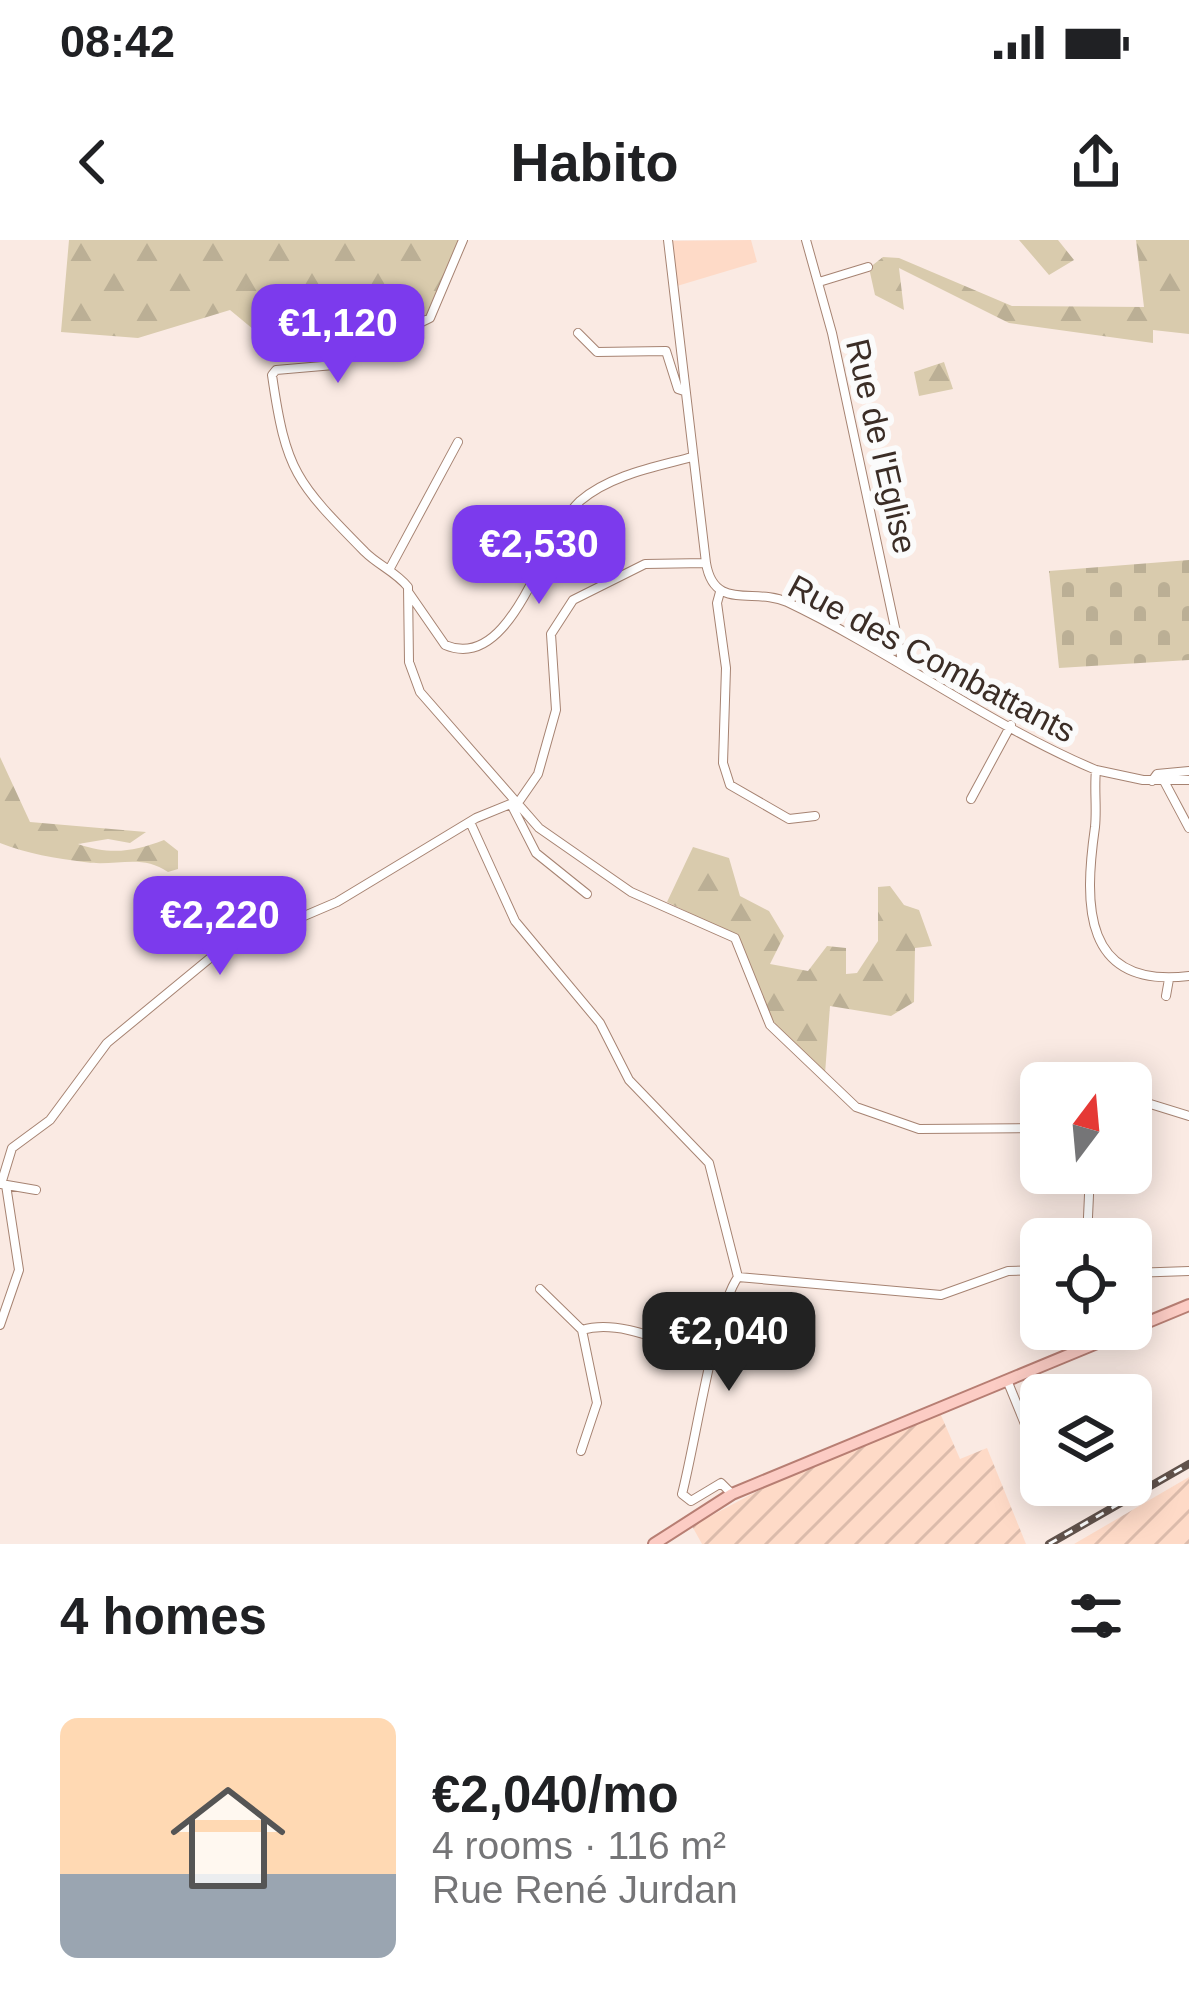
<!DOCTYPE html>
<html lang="en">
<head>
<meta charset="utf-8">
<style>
  :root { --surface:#fff; --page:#f6f6f6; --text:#202124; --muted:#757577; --line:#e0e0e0; --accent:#7c3aed }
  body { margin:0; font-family:Helvetica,sans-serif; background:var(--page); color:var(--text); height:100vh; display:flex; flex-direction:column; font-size:45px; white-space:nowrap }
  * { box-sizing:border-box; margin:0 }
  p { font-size:39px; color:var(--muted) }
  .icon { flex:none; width:66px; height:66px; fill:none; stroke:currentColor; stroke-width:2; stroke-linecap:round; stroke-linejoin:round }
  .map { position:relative; height:1304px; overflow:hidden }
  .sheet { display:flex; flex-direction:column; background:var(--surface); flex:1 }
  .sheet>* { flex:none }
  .needle { width:78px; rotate:16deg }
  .tools { position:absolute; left:1020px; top:822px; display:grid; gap:24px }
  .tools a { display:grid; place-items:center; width:132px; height:132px; border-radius:18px; background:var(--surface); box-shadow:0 6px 30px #0003; font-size:60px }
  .price { position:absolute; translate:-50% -102px; padding:0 27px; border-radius:24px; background:var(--accent); color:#fff; font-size:39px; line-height:78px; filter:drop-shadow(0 3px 6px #0008) }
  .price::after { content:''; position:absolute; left:50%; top:72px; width:36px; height:27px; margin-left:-18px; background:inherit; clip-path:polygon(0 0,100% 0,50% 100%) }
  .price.selected { background:#222; color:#fff }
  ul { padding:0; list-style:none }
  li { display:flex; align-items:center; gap:36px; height:300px; padding:0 60px }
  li+li { border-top:3px solid var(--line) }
  li span { display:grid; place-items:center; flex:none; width:336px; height:240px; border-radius:18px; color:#555 }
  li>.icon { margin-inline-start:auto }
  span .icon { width:144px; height:144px; fill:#fffc; stroke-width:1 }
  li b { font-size:51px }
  h2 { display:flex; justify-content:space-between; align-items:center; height:144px; padding:0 60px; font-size:51px }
  .status { display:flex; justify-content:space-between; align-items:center; height:84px; padding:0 60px; background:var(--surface); direction:ltr }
  .status svg { height:33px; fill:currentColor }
  header { display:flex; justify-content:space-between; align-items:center; height:156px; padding:0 60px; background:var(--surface); font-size:54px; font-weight:800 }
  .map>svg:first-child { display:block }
  .built { fill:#fedac7 }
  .industrial { fill:url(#industrial-furrows) }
  .forest { fill:url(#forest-firs) }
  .cemetery { fill:url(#cemetery-stones) }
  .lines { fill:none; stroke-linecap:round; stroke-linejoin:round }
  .minor-casing { stroke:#a68372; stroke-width:10 }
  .major-casing { stroke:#b77e73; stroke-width:14 }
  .minor { stroke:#fff; stroke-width:8 }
  .major { stroke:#fcccc4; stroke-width:10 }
  .rail-casing { stroke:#61524b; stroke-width:8 }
  .rail { stroke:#fbfbfb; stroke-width:3; stroke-dasharray:9; stroke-linecap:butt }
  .labels { text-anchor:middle; stroke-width:12; stroke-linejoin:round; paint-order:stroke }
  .street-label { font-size:33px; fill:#3b2d26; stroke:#fbfbfb }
</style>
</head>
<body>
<div class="status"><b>08:42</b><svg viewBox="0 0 49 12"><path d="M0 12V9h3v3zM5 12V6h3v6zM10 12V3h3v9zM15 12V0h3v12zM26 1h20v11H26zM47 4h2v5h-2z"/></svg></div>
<header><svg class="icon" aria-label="back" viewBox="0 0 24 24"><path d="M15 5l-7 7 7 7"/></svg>Habito<svg class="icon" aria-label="share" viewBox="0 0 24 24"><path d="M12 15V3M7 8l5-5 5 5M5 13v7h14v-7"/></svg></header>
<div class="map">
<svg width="1189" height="1304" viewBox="0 0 1189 1304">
  <defs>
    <pattern id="industrial-furrows" width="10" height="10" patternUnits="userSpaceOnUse" patternTransform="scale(3)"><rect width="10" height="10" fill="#fedac7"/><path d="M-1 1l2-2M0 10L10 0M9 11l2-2" fill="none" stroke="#dbbbab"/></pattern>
    <pattern id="forest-firs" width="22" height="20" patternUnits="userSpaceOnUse" patternTransform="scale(3)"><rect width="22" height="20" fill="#d9cbad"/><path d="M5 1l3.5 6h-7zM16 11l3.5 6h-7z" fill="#bbaf95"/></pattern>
    <pattern id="cemetery-stones" width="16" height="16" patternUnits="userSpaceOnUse" patternTransform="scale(3)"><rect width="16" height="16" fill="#d9cbad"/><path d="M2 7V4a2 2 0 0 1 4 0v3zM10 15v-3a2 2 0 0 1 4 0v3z" fill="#bbaf95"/></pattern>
  </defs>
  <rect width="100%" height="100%" fill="#faeae3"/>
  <path class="built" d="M751 0 757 22 677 46 673 1Z"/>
  <path class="industrial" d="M940 1173 960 1219 987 1208 1026 1304H702L692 1286 776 1241Z
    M1189 1237V1304H1074Z"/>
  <path class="forest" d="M69 0H461L427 81 351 111 293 122 230 70 138 98 61 92Z
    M1019 0H1058L1074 20 1049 35Z
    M1136 0H1189V94L1153 90V103L1009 83 899 28 904 70 875 55 869 28 883 17 899 18 1012 66 1144 67Z
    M944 122 953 149 919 156 914 132Z
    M0 517 30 582 146 592 130 603 108 599 78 604C110 615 133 612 164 600L178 611V629L168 632C141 613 116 627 84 622 56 618 27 614 0 603Z
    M693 607 729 618 740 656 769 671 784 696 770 724 808 731 827 706 846 708V734L857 733 878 701V647L890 646 904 665 919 670 932 706 915 708 914 762 891 776 830 766 825 834 772 787 735 695 667 662Z"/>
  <path class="cemetery" d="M1189 320V420L1059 428 1049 331Z"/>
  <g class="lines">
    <defs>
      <path id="minor" d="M463 0 430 78 334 125 276 130 272 135C286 232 296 242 365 312 378 325 396 332 408 347L409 422 420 452 539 588 631 652 735 698 770 785 856 867 919 889 1041 888
        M668 0 706 323C714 372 755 347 787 362 892 412 989 485 1096 530L1143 540H1189
        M806 0 832 93 903 425
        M819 42 868 27
        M578 93 597 112 666 111 678 149 684 151
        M389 330 458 202
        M720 352 717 363 726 428 723 523 730 545 789 579 815 576
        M409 353 445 405C513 434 542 296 580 261 610 235 655 227 692 217
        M1096 530C1094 549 1097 568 1095 587 1084 664 1082 749 1189 736
        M1152 541 1157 534 1189 531
        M1164 541 1189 588
        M971 559 1011 485
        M511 564 536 613 587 654
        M470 582 515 681 600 783 629 840 709 923 738 1037
        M1166 756 1169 739
        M1069 836 1072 843
        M1131 858 1189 876
        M1 944 12 908 50 880 107 803 215 714 337 662 476 578 520 560 538 534 556 470 551 394 573 360 645 324 706 323
        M1 944 36 950
        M1087 999 1090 933
        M1131 1033 1189 1031
        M738 1037 941 1055 1008 1031 1041 1030
        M540 1049 582 1090C622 1078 672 1106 710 1116
        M0 1085 19 1030 6 945
        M1007 1140 1029 1194
        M581 1211 597 1163 582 1090
        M732 1254 721 1243 691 1261 682 1254C695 1205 715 1069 738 1037"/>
      <path id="major" d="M654 1304 732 1254 1189 1065"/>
    </defs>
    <use href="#minor" class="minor-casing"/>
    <use href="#major" class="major-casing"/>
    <use href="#minor" class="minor"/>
    <use href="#major" class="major"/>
    <defs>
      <path id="rail" d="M1049 1304 1189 1224"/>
    </defs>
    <use href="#rail" class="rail-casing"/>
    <use href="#rail" class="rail"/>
  </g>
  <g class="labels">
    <g class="street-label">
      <text transform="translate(882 206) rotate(77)" y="12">Rue de l'Eglise</text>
      <text transform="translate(932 418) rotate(28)" y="12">Rue des Combattants</text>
    </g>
  </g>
</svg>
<div class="tools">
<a><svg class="needle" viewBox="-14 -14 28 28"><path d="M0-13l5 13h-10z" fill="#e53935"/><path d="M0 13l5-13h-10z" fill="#757577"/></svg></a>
<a><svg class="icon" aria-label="locate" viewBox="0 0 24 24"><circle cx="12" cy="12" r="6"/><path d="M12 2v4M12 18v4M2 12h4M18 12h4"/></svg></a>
<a><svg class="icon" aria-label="layers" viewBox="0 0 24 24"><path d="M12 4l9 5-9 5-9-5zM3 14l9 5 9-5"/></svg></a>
</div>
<b class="price" style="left:338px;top:146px">€1,120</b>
<b class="price" style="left:539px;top:367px">€2,530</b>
<b class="price" style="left:220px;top:738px">€2,220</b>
<b class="price selected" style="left:729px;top:1154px">€2,040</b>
</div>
<section class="sheet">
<h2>4 homes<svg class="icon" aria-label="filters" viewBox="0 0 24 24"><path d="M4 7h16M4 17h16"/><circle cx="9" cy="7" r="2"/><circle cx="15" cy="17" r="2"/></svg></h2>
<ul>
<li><span style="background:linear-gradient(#ffd9b3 65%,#9aa5b1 0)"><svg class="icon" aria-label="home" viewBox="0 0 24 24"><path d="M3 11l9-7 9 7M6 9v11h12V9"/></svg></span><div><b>€2,040/mo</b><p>4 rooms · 116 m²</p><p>Rue René Jurdan</p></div></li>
</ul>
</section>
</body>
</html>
